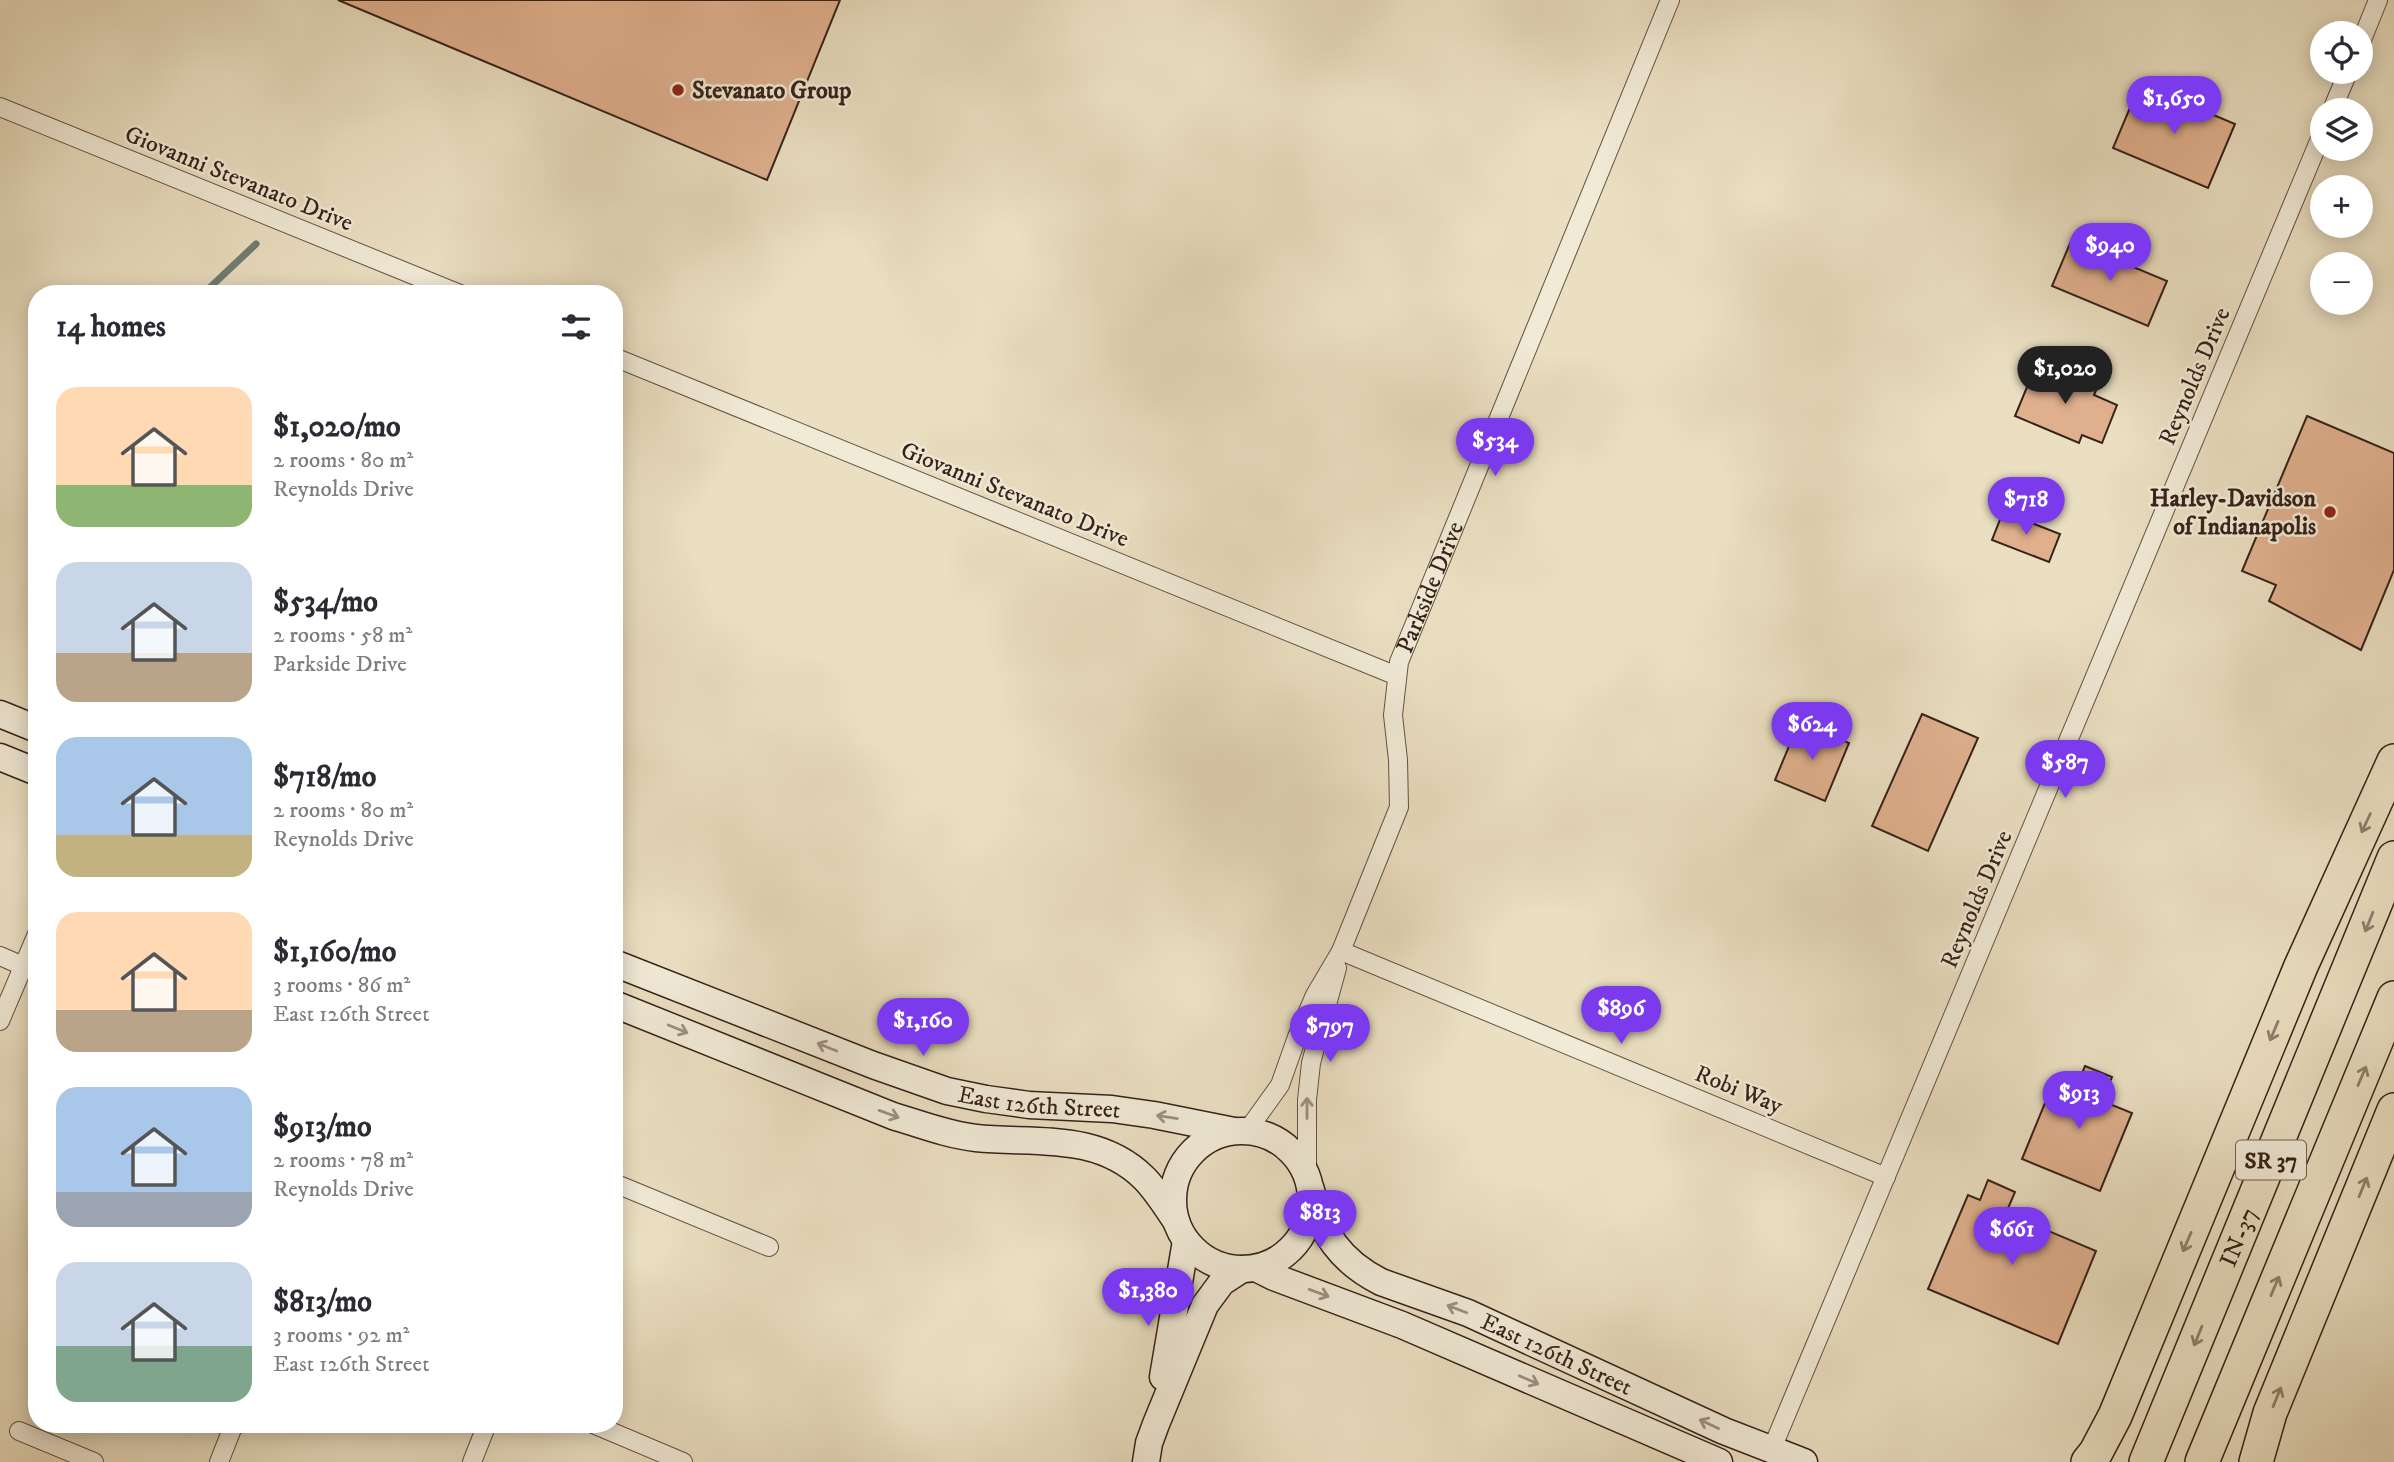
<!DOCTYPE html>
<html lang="en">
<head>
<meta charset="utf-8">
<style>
  :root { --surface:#fff; --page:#f2f2f3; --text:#2b2b33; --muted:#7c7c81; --accent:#7c3aed }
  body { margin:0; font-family:"IM FELL DW Pica",serif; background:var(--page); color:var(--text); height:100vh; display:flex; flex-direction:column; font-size:26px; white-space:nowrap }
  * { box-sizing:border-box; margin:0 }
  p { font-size:23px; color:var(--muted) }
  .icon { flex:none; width:38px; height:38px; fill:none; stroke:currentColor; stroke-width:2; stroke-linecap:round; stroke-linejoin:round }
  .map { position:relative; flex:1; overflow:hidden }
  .side { position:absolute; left:28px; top:285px; width:595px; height:1148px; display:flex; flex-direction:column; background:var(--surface); border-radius:28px; box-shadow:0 4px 18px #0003 }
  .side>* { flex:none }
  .fabs { position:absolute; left:2310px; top:21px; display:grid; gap:14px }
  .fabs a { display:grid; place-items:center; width:63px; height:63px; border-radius:50%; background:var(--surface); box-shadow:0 4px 18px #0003; font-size:35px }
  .price { position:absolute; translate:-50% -60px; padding:0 16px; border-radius:24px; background:var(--accent); color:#fff; font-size:23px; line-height:46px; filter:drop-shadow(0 2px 4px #0008) }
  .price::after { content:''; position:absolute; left:50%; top:42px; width:21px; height:16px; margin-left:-10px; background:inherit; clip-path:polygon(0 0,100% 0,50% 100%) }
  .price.selected { background:#222; color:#fff }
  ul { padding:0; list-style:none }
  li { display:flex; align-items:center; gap:21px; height:175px; padding:0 28px }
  li span { display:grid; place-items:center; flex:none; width:196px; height:140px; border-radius:21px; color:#555 }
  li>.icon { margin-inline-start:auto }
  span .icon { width:84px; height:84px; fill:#fffc; stroke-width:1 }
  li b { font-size:30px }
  h2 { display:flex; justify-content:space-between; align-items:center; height:84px; padding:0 28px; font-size:30px }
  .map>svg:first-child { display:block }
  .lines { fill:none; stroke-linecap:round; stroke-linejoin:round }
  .stream { stroke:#707f75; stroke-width:7 }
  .building { fill:#e0b08e; stroke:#352219; stroke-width:2 }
  .street-casing { stroke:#625143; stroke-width:20 }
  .secondary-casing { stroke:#352219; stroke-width:29 }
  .highway-casing { stroke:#352219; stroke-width:36 }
  .street { stroke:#f1ead7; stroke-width:18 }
  .secondary { stroke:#f1ead7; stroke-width:26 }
  .highway { stroke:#eadfc1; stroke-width:33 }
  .oneway { stroke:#90806d }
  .oneway2 { stroke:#9c9082 }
  .poi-dot { fill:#8f2418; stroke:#f1ead7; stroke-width:2.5 }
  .labels { text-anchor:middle; stroke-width:5; stroke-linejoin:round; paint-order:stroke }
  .shield { fill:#f1ead7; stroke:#6d5e52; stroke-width:2 }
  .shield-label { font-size:23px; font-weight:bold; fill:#352219 }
  .poi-label { font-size:24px; font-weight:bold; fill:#352219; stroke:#f1ead7; text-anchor:start }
  .street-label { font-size:24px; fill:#352219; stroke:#f1ead7 }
</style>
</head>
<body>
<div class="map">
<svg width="2394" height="1462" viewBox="0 0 2394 1462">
  <rect width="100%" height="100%" fill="#eadfc1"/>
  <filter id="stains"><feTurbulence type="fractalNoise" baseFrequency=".00286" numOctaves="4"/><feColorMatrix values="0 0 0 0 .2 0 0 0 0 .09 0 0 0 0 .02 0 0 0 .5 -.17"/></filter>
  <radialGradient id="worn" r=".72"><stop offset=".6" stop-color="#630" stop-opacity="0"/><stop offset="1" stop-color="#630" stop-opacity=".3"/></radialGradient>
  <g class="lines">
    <path class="stream" d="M203 294 256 244"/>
  </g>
  <path class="building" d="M338 0H840L767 180Z
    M2140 84 2235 124 2208 188 2113 148Z
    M2071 241 2167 281 2148 326 2052 286Z
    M2037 363 2097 388 2094 395 2117 405 2102 443 2082 435 2079 443 2015 416Z
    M2307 416 2394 453V570L2361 650 2269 601 2276 585 2242 571Z
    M2003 512 2060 534 2049 562 1992 540Z
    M1922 714 1978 738 1928 851 1872 826Z
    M1799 722 1849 743 1825 801 1775 780Z
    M2085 1066 2112 1077 2102 1101 2132 1113 2100 1191 2022 1159 2054 1081 2075 1090Z
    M1988 1180 2015 1192 2006 1213 2096 1251 2058 1344 1928 1289 1968 1195 1980 1200Z"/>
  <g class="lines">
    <defs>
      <g id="street">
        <path d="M2361 42 2378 0"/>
        <path d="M0 107 460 294"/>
        <path d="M2332 110 2348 72"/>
        <path d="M614 357 1397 676"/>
        <path d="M1341 951 1886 1177"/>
        <path d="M0 956 23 966"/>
        <path d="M0 1021 37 934"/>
        <path id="s1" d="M1247 1131 1280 1085 1297 1037 1315 995 1341 951 1399 807 1398 760 1393 715 1399 662 1670 0"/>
        <path d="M1307 1176V1100L1311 1063 1337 968"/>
        <path d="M614 1183 769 1247"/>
        <path d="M593 1424 683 1462"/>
        <path d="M19 1431 94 1462"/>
        <path d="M1771 1451 2322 134"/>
        <path d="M219 1462 234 1424"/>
        <path d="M472 1462 487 1424"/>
      </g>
      <g id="secondary">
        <path d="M0 714 37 729"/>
        <path d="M0 757 37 772"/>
        <path id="s2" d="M614 963 873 1065 947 1091 986 1099 1029 1105 1112 1109 1154 1115 1234 1131"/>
        <path d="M614 1004 893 1116C920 1124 948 1135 976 1138 1035 1144 1097 1132 1144 1178 1156 1190 1166 1206 1176 1221"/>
        <circle cx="1242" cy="1200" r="69"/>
        <path id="s3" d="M1311 1190C1322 1234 1340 1261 1381 1282L1468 1313 1724 1431 1804 1462"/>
        <path d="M1256 1268 1274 1277 1402 1325 1719 1462"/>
        <path d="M1163 1377 1186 1241"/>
        <path d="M1146 1462 1149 1443 1156 1424 1205 1305 1222 1282 1242 1269"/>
      </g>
      <g id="highway">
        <path d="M2088 1462 2096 1452 2115 1416 2301 966 2394 761"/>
        <path id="s4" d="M2146 1462 2394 858"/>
        <path d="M2202 1462 2394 998"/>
        <path d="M2256 1462 2270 1413 2394 1110"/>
      </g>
    </defs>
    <use href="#street" class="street-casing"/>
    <use href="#secondary" class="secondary-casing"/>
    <use href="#highway" class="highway-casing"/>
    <use href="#street" class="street"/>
    <use href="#secondary" class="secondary"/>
    <use href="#highway" class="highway"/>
  </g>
  <defs><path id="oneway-shaft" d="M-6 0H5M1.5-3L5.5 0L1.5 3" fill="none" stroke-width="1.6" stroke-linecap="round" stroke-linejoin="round" transform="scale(1.75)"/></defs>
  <g class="oneway">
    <use href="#oneway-shaft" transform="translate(2366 823) rotate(115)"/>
    <use href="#oneway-shaft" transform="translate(2369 922) rotate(112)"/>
    <use href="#oneway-shaft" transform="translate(2274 1031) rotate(113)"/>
    <use href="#oneway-shaft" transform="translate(2362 1076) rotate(-67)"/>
    <use href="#oneway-shaft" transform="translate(2363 1187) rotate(-68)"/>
    <use href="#oneway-shaft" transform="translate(2187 1242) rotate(113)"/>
    <use href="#oneway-shaft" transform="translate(2275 1286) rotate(-67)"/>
    <use href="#oneway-shaft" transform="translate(2198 1336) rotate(112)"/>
    <use href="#oneway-shaft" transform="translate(2277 1397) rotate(-68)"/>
  </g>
  <g class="oneway2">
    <use href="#oneway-shaft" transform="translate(678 1029) rotate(22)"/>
    <use href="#oneway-shaft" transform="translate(827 1047) rotate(-158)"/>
    <use href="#oneway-shaft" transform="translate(1307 1108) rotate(-90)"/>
    <use href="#oneway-shaft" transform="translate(889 1114) rotate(20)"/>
    <use href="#oneway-shaft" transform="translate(1167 1117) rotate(-171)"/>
    <use href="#oneway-shaft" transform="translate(1319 1293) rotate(20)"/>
    <use href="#oneway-shaft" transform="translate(1457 1309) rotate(-159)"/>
    <use href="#oneway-shaft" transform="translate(1529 1380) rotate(24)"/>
    <use href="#oneway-shaft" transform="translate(1709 1424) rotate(-155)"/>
  </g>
  <g class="poi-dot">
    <circle cx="678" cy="90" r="7"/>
    <circle cx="2330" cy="512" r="7"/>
  </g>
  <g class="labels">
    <rect class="shield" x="2236" y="1140.5" width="70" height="39" rx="5"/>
    <g class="shield-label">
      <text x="2271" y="1168">SR 37</text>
    </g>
    <g class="poi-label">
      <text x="692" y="98">Stevanato Group</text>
      <text x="2316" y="506" text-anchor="end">Harley-Davidson<tspan x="2316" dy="28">of Indianapolis</tspan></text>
    </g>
    <g class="street-label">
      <text transform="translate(239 178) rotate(22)" y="8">Giovanni Stevanato Drive</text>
      <text transform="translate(2194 376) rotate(-67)" y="8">Reynolds Drive</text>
      <text transform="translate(1015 494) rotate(22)" y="8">Giovanni Stevanato Drive</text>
      <text dy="8" stroke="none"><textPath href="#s1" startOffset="586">Parkside Drive</textPath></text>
      <text transform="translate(1976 899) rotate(-67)" y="8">Reynolds Drive</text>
      <text transform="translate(1739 1089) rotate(22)" y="8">Robi Way</text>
      <text dy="8" stroke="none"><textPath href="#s2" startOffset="450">East 126th Street</textPath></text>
      <text dy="8" stroke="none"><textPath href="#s4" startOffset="243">IN-37</textPath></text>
      <text dy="8" stroke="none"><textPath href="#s3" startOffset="310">East 126th Street</textPath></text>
    </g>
  </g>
  <rect width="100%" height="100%" filter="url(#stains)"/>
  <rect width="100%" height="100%" fill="url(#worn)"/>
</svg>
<div class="fabs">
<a><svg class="icon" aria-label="locate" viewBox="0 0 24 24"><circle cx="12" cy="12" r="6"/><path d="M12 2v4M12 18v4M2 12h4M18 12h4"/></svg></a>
<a><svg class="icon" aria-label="layers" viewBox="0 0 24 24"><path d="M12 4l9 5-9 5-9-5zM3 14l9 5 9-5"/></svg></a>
<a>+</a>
<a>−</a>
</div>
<b class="price" style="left:2174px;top:136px">$1,650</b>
<b class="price" style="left:2110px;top:283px">$940</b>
<b class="price selected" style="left:2065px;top:406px">$1,020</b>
<b class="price" style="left:1495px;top:478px">$534</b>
<b class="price" style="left:2026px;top:537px">$718</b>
<b class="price" style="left:1812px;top:762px">$624</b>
<b class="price" style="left:2065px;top:800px">$587</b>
<b class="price" style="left:1621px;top:1046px">$896</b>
<b class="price" style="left:923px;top:1058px">$1,160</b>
<b class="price" style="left:1330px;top:1064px">$797</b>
<b class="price" style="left:2079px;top:1131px">$913</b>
<b class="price" style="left:1320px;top:1250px">$813</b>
<b class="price" style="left:2012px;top:1267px">$661</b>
<b class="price" style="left:1148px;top:1328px">$1,380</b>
<section class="side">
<h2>14 homes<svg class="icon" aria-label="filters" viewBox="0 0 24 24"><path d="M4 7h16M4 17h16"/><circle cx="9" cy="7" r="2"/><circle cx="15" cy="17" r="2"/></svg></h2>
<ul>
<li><span style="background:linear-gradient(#ffd9b3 70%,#8fb573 0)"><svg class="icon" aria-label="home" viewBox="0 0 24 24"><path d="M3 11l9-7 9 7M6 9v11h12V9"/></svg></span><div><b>$1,020/mo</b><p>2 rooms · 80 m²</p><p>Reynolds Drive</p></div></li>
<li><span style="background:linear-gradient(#c9d6e8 65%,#b9a48a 0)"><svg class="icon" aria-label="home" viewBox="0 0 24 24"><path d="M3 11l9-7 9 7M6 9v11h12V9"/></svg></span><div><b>$534/mo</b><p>2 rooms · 58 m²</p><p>Parkside Drive</p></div></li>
<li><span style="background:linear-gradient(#a9c7e8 70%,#c2b280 0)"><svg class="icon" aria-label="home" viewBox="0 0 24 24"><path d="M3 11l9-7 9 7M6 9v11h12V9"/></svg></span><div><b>$718/mo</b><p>2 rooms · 80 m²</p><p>Reynolds Drive</p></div></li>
<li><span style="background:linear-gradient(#ffd9b3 70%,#b9a48a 0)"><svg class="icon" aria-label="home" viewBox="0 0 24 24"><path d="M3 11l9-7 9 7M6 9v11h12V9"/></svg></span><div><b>$1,160/mo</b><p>3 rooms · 86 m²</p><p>East 126th Street</p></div></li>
<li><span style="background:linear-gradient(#a9c7e8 75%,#9aa5b1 0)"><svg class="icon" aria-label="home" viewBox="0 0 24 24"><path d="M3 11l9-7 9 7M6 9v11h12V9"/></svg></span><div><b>$913/mo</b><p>2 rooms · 78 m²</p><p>Reynolds Drive</p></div></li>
<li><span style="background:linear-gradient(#c9d6e8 60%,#7fa58c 0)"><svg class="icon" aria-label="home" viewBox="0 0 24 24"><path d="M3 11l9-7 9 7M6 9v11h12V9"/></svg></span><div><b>$813/mo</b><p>3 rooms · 92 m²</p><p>East 126th Street</p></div></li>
</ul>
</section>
</div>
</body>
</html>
